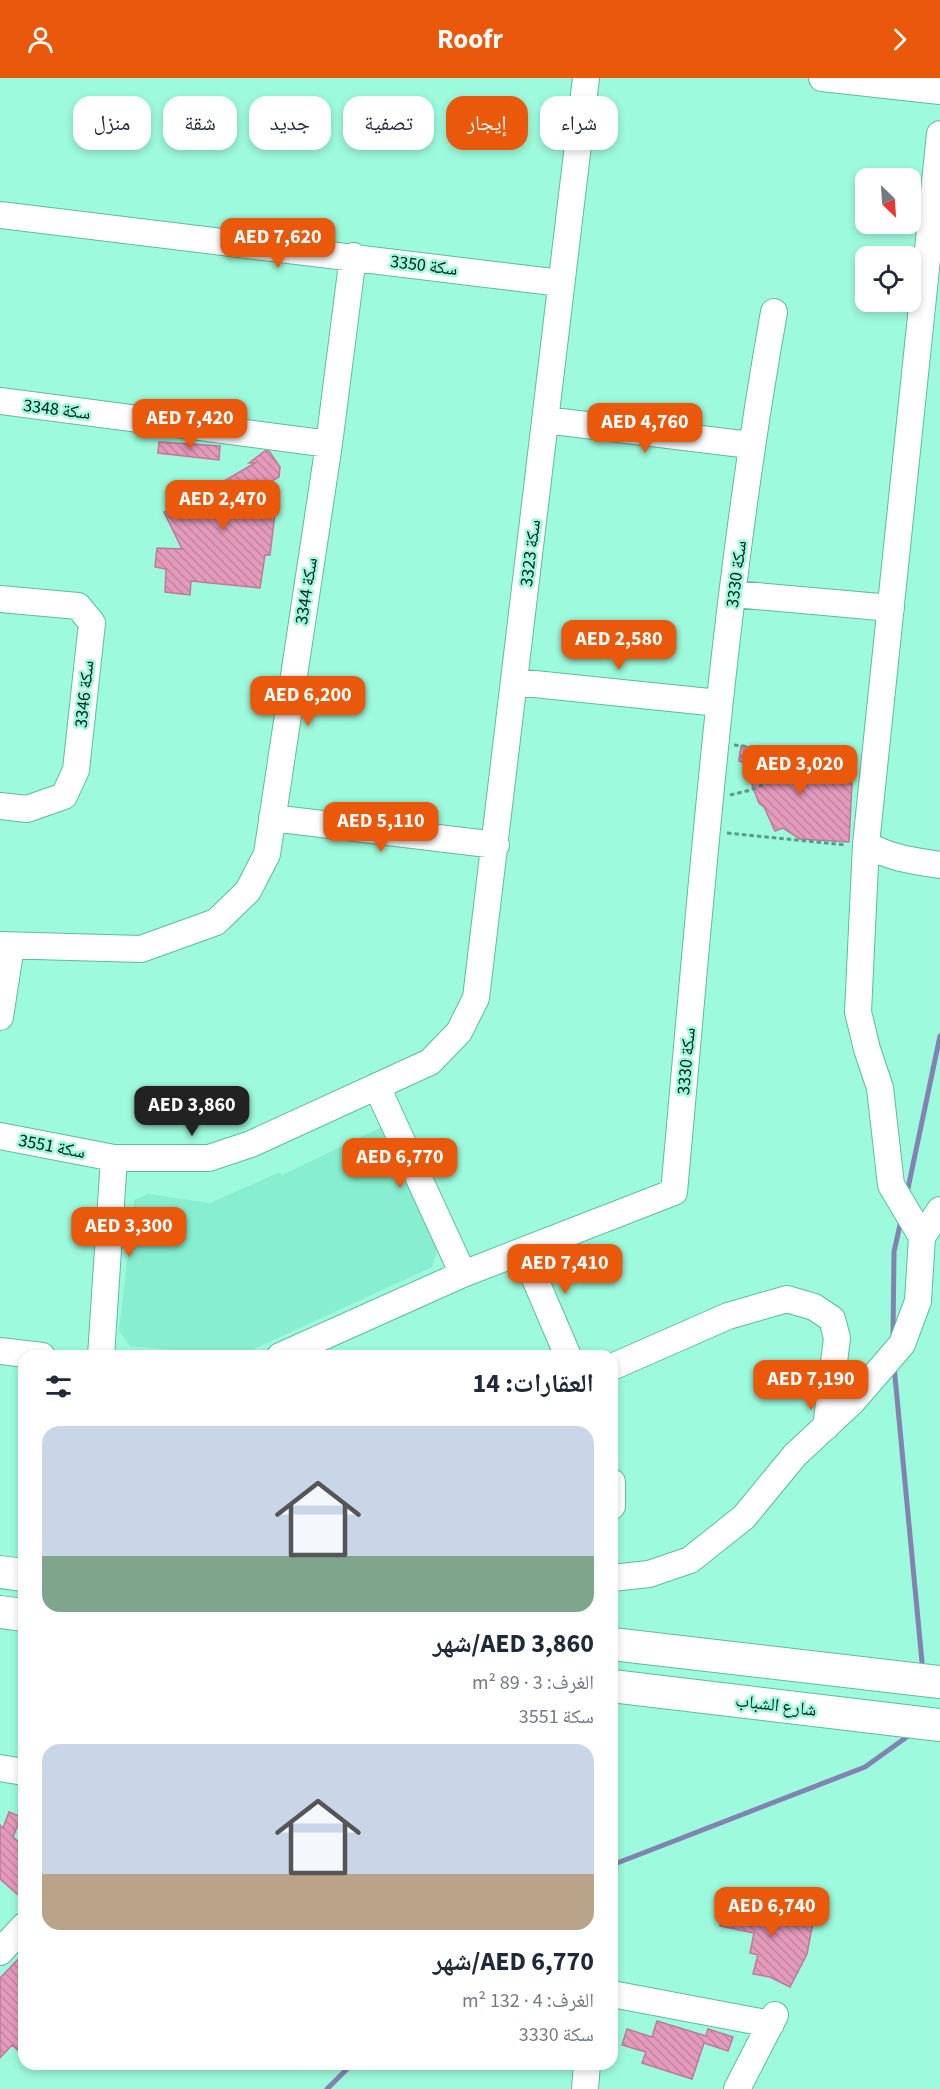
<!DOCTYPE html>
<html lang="ar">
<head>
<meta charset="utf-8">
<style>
  :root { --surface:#fff; --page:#f2f2f3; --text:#1f2937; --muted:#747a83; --accent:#ea580c }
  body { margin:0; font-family:"Source Sans 3","Noto Naskh Arabic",sans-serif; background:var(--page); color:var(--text); direction:rtl; height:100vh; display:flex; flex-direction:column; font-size:22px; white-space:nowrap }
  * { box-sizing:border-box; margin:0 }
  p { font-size:20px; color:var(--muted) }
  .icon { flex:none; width:33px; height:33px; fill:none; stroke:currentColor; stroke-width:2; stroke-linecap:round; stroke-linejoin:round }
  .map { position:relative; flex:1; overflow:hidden; direction:ltr }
  .side { position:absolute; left:18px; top:1272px; width:600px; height:720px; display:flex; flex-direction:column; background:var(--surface); border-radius:18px; box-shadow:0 3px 9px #0003; direction:rtl }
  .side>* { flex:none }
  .banner { position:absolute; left:18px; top:18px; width:600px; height:54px; direction:rtl; display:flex; gap:12px }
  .needle { width:39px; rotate:155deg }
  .tools { position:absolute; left:855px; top:90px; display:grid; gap:12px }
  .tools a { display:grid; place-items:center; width:66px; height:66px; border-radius:12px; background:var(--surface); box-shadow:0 3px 9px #0003; font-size:30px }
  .price { position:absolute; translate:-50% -51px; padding:0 14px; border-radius:12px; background:var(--accent); color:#fff; font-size:20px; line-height:39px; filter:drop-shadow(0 2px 3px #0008) }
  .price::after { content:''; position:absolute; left:50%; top:36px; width:18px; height:14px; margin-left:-9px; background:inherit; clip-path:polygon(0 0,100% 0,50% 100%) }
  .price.current { background:#222; color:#fff }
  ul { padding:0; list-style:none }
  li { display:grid; align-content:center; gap:12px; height:318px; padding:0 24px }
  li span { display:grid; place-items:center; height:186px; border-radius:18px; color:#555 }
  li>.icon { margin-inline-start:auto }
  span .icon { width:108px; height:108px; fill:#fffc; stroke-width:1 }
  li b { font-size:26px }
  h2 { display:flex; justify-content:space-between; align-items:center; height:72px; padding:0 24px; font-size:26px }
  .pill { padding:0 21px; border-radius:18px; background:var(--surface); box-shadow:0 3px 9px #0003; font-size:21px; line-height:54px }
  .pill.current { background:var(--accent); color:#fff }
  header { display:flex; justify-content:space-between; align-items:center; height:78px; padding:0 24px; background:var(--accent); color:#fff; font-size:27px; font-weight:700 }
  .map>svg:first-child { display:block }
  .built { fill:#87efcf }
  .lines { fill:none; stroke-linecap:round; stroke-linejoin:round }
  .stream { stroke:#8283b1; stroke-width:5 }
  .building { fill:url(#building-back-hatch); stroke:#bf7898; stroke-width:1.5 }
  .minor-casing { stroke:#5fbba0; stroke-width:28 }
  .major-casing { stroke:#5fbba0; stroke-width:34 }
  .path { stroke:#5a9b87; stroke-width:3; stroke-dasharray:4.5 3; stroke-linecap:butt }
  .minor { stroke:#fff; stroke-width:26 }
  .major { stroke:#fff; stroke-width:32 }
  .labels { text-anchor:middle; stroke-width:5; stroke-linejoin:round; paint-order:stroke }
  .street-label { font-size:18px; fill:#011e16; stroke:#9dfadc }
</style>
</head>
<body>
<header><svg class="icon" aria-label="forward" viewBox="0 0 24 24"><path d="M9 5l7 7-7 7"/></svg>Roofr<svg class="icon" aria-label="person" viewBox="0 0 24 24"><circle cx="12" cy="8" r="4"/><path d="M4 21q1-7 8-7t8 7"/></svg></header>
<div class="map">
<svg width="940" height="2011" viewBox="0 0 940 2011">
  <defs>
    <pattern id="building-back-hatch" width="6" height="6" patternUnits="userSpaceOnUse" patternTransform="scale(1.5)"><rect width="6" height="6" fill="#e49abb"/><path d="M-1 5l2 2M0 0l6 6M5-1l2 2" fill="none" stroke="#c284a0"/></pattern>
  </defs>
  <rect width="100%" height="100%" fill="#9dfadc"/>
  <path class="built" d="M382 1049 438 1169 432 1189 239 1278 130 1268 119 1253 134 1122 148 1116 210 1125 280 1094 282 1097Z"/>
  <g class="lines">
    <path class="stream" d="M907 1115 940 958
      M893 1258 894 1174 901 1142
      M894 1288 922 1584
      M612 1787 865 1689 911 1656
      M327 2011 352 1986"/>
  </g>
  <path class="building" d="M159 364 220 368 219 382 158 375Z
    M265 373H269L280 389 279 399 263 408 275 435 270 477H265L260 510 191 503 190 517 165 514 166 491 155 489 157 470 182 471 164 434 185 424 182 416 199 408 202 416 255 385H249Z
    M741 668 802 674 799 696 819 688 826 701 852 705 849 764 800 761 783 750 775 753 764 729 759 725 752 707 755 688 739 683Z
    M9 1734 21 1739 13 1759 24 1769V1822L0 1801V1747L3 1750Z
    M725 1822 814 1839 807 1876 790 1909 770 1899 753 1896 758 1877 750 1875 754 1855 720 1848Z
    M24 1875V1978L12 1967 0 1980V1900Z
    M657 1943 706 1958 708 1951 733 1959 728 1973 704 1965 692 2001 642 1985 646 1974 622 1967 627 1951 652 1959Z"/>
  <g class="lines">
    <defs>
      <path id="minor" d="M822 0 940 13
        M0 137 561 205
        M0 323 329 366
        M545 342 750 367
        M734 516 891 530
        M0 521 78 528 92 545 76 692 64 718 27 731 0 728
        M515 604 719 625
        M272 740 496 767
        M866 766C889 780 914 783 940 787
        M0 867 141 871 216 844 248 813 267 776 329 366 353 178
        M0 939 11 868
        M377 1009 463 1196
        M0 1058 114 1080H209L251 1066 430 984 459 954 476 920 586 0
        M922 1159 891 1107 880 1010 867 971 858 934 866 766 940 56
        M523 1173 568 1278
        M0 1273 42 1278
        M101 1278 114 1080
        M280 1278 463 1196 674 1114C701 820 722 524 774 234
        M612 1289 728 1238 787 1221 814 1229 832 1241 837 1260 826 1349
        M612 1404V1428
        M612 1500 649 1496 690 1482 744 1439 795 1377 852 1324 902 1266 918 1223 922 1159 940 1132
        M0 1690 24 1694
        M0 1874 24 1848
        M612 1916 771 1946
        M585 2011 587 1986
        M737 2011 775 1937"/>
      <path id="major" d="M0 1494 24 1497
        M0 1534 24 1537
        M612 1566 940 1604
        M612 1608 940 1647"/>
    </defs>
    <use href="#minor" class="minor-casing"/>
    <use href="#major" class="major-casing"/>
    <path class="path" d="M734 667 856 681
      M775 702 833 678
      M730 717 751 712 774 702 777 706
      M727 755 846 767"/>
    <use href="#minor" class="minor"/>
    <use href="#major" class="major"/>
  </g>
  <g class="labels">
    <g class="street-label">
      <text transform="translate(424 187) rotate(7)" y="6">سكة 3350</text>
      <text transform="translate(57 331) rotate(7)" y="6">سكة 3348</text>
      <text transform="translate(530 475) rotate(-83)" y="6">سكة 3323</text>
      <text transform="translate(736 496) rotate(-83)" y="6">سكة 3330</text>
      <text transform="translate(306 513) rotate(-81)" y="6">سكة 3344</text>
      <text transform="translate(84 616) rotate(-84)" y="6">سكة 3346</text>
      <text transform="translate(686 983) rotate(-85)" y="6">سكة 3330</text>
      <text transform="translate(52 1068) rotate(11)" y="6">سكة 3551</text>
      <text transform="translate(776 1627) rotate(7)" y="6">شارع الشباب</text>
    </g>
  </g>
</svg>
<div class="tools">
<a><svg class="needle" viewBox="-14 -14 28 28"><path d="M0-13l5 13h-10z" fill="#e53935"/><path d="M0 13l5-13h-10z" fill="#747a83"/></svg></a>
<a><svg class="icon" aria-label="locate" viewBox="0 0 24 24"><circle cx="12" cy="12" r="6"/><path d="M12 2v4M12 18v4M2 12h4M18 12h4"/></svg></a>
</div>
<b class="price" style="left:278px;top:191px">AED 7,620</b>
<b class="price" style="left:190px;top:372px">AED 7,420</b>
<b class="price" style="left:645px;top:376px">AED 4,760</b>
<b class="price" style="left:223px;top:453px">AED 2,470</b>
<b class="price" style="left:619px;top:593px">AED 2,580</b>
<b class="price" style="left:308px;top:649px">AED 6,200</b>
<b class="price" style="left:800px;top:718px">AED 3,020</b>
<b class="price" style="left:381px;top:775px">AED 5,110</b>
<b class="price current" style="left:192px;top:1059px">AED 3,860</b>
<b class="price" style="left:400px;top:1111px">AED 6,770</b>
<b class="price" style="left:129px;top:1180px">AED 3,300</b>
<b class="price" style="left:565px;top:1217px">AED 7,410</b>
<b class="price" style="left:811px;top:1333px">AED 7,190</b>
<b class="price" style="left:772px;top:1860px">AED 6,740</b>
<div class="banner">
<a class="pill">شراء</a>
<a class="pill current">إيجار</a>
<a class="pill">تصفية</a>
<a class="pill">جديد</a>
<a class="pill">شقة</a>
<a class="pill">منزل</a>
</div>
<section class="side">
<h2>العقارات: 14<svg class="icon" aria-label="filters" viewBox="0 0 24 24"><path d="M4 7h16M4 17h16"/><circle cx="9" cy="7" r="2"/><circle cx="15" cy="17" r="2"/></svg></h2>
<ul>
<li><span style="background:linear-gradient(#c9d6e8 70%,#7fa58c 0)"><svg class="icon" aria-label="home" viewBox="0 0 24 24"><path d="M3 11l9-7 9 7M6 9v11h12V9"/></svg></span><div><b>AED 3,860/شهر</b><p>الغرف: 3 · 89 m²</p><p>سكة 3551</p></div></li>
<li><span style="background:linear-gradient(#c9d6e8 70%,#b9a48a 0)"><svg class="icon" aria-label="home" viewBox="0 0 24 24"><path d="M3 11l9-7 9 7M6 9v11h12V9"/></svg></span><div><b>AED 6,770/شهر</b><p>الغرف: 4 · 132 m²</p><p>سكة 3330</p></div></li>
</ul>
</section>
</div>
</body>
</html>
